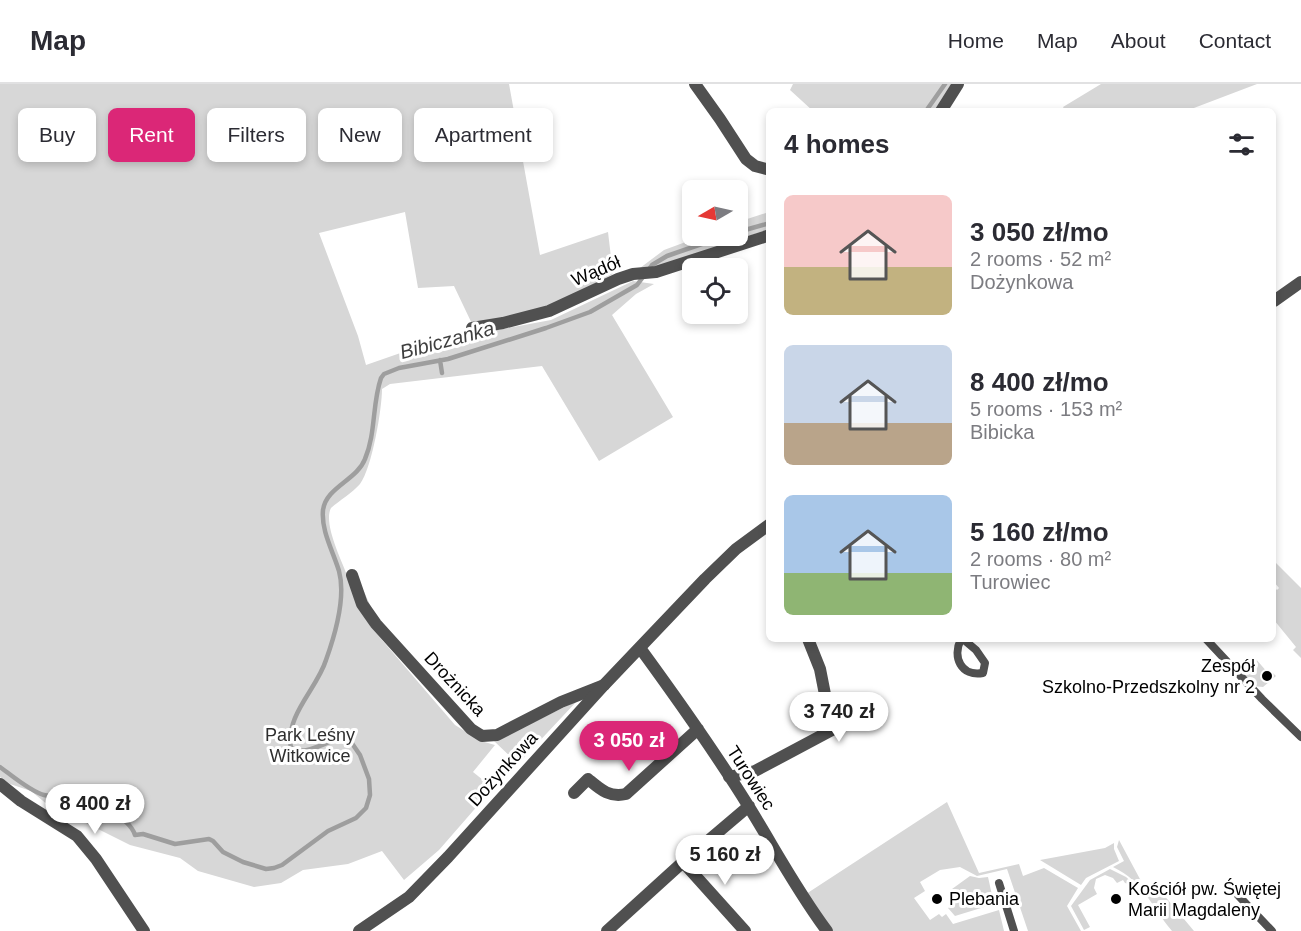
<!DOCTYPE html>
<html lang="en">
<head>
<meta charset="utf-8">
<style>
  :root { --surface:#fff; --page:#f2f2f3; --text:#2b2b33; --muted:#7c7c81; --line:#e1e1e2; --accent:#db2777 }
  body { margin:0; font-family:Arial,sans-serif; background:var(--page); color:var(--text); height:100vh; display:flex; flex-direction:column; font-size:22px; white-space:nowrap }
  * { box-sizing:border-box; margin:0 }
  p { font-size:20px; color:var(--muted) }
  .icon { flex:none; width:33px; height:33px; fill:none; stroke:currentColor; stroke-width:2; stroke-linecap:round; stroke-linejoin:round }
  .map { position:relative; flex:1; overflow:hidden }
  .side { position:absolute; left:766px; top:24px; width:510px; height:534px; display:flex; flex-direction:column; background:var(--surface); border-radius:9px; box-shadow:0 3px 9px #0003 }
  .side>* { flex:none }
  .guide { position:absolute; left:18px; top:24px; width:570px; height:54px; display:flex; gap:12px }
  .needle { width:39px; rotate:261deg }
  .tools { position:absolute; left:682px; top:96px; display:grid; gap:12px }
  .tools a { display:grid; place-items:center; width:66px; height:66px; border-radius:9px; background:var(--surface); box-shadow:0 3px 9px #0003; font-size:30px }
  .price { position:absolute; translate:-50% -51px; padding:0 14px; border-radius:21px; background:#fff; color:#222; font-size:20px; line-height:39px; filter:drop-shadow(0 2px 3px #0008) }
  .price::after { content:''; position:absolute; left:50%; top:36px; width:18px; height:14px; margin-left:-9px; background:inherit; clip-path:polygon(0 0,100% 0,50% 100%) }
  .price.current { background:var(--accent); color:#fff }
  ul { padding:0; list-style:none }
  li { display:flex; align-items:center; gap:18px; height:150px; padding:0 18px }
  li span { display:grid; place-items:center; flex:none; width:168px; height:120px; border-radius:9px; color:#555 }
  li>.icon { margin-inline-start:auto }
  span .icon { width:72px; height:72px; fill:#fffc; stroke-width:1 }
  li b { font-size:26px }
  h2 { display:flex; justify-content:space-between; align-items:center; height:72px; padding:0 18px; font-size:26px }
  .chip { padding:0 21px; border-radius:9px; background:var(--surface); box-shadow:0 3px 9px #0003; font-size:21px; line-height:54px }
  .chip.current { background:var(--accent); color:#fff }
  header { display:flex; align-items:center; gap:36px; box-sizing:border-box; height:84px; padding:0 30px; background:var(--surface); border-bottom:2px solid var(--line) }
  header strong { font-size:28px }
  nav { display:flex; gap:33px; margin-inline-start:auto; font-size:21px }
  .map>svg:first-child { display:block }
  .green { fill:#d7d7d7 }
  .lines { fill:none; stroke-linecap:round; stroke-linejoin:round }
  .stream { stroke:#9e9e9e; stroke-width:4.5 }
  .service { stroke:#505050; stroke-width:8 }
  .minor { stroke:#505050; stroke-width:12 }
  .tertiary { stroke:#505050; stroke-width:12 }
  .poi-dot { fill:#000; stroke:#fff; stroke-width:2 }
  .labels { text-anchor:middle; stroke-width:6; stroke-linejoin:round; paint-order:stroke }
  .street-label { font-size:18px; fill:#000; stroke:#fff }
  .poi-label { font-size:18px; fill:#000; stroke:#fff; text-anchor:start }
  .park-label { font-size:18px; fill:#2e2e2e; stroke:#fff }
  .water-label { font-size:20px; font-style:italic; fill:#3f3f3f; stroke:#fff }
</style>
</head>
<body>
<header>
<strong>Map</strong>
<nav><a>Home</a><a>Map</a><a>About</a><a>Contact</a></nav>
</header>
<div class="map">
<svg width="1301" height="847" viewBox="0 0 1301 847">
  <rect width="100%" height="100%" fill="#fff"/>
  <path class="green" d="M0 0H509L540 171 608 148 613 190 546 225 474 244 454 202 418 204 405 128 319 149 358 252 366 281 432 258 551 236 633 197 654 200 636 210 612 231 673 333 599 377 542 282 390 300 382 305C382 325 372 384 360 400 352 409 340 416 331 424 323 439 341 475 347 491L355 488 376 534 370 542 455 641 481 657 495 661 473 688 493 704 439 766 404 796 382 767 348 780 303 786 281 799 254 803 198 787 180 774 130 761 80 736 54 726 31 707 10 700 0 693Z
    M793 0H951L934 27H813L790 6Z
    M1101 0H1257L1186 27H1065L1063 23Z
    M769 128V145L658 184H640L664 166 702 152H738V138Z
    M1274 477 1301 504V574L1293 566 1296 563 1274 536V503L1277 506 1279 504 1274 498Z
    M1247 572 1251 577 1255 574 1268 589 1271 587 1276 592 1263 603 1253 602 1236 583Z
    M577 617 518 680 494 657Z
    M947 718 979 789 1019 780 1023 792 1044 784 1078 804 1067 822 1081 847H1028L1007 785 977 792 960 783 940 786 920 798 925 807 914 814 930 836 939 830 942 833 946 830 953 840 999 826 1004 847H833L806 810Z
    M1119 756 1148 810 1158 804 1194 847H1172C1151 822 1144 798 1113 783L1124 777 1117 763Z
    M1114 759V765L1119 777 1086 794 1081 801 1040 776 1105 764Z
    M1110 785 1126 793 1136 802 1125 799 1123 796 1117 799 1113 794 1105 791 1096 795 1094 804 1097 810 1078 821 1090 843 1084 846 1071 822 1090 796Z
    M970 792 979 794 988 793 994 820 955 832 948 824 959 815 952 805Z"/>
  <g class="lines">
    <path class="stream" d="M926 27 945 0
      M738 148 770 139
      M440 276 442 289
      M0 683C11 691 31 708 44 711 53 713 63 711 72 713 91 716 129 732 135 751L143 750 175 760 209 755 213 757 223 768 243 778 266 785 274 784 282 781 328 747 356 734 366 724 370 711 369 695 360 671 349 655C331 651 310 674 291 664 285 631 317 605 326 576 335 551 346 513 339 487 333 467 321 447 323 426 326 403 357 396 365 375 376 349 372 320 381 294L384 290 399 284 448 275 546 244 590 228 637 201 652 181 667 172 725 152"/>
    <path class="service" d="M961 555C952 573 961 593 983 589L985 579 976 566 963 555
      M1206 555 1262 615 1301 653
      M999 799 1014 847
      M1233 806 1272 847"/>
    <path class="minor" d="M695 0 720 35 746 75 755 82 770 86
      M941 27 958 0
      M472 244 503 239 549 227 618 195 633 190 656 188 770 151
      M352 491 362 520 376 540 471 645 482 652 497 651 561 618 604 601
      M640 564C678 616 715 668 749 723 775 765 797 807 827 847
      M832 646 864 630
      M729 693 755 687 832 646 820 585 808 555
      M0 700 21 717 77 752 96 775 144 847
      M574 709 588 695C600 705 609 714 626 710L698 645
      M683 778 745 847
      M607 847 683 778 749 722"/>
    <path class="tertiary" d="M1274 217 1301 198
      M359 847 409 813 448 773 604 601 705 495 736 465 770 440"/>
  </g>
  <g class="poi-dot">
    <circle cx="1267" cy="592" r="6"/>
    <circle cx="937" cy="815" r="6"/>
    <circle cx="1116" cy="815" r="6"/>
  </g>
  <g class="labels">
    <g class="street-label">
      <text transform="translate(596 187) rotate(-23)" y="6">Wądół</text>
      <text transform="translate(455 600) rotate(47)" y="6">Drożnicka</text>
      <text transform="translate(503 685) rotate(-48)" y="6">Dożynkowa</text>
      <text transform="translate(751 694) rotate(57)" y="6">Turowiec</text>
    </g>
    <g class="poi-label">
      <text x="1255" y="588" text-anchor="end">Zespół<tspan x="1255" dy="21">Szkolno-Przedszkolny nr 2</tspan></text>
      <text x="1128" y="811">Kościół pw. Świętej<tspan x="1128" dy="21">Marii Magdaleny</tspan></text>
      <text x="949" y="821">Plebania</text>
    </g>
    <g class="park-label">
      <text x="310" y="657">Park Leśny<tspan x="310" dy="21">Witkowice</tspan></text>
    </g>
    <g class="water-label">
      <text transform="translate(447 256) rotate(-15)" y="7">Bibiczanka</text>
    </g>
  </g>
</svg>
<div class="tools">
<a><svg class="needle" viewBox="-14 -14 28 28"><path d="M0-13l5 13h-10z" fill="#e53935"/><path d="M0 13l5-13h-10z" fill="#7c7c81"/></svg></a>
<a><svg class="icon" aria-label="locate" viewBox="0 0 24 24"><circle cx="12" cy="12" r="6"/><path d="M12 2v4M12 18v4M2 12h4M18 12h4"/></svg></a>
</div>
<b class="price" style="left:839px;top:659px">3 740 zł</b>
<b class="price current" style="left:629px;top:688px">3 050 zł</b>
<b class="price" style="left:95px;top:751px">8 400 zł</b>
<b class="price" style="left:725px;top:802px">5 160 zł</b>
<div class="guide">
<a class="chip">Buy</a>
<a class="chip current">Rent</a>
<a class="chip">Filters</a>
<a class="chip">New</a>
<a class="chip">Apartment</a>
</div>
<section class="side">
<h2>4 homes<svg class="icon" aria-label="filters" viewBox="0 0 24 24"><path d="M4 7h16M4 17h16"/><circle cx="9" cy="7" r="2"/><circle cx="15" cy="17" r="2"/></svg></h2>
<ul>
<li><span style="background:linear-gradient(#f6c9c9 60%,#c2b280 0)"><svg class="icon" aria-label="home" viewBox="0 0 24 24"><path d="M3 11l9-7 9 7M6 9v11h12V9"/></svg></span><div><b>3 050 zł/mo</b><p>2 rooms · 52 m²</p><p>Dożynkowa</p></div></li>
<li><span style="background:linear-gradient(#c9d6e8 65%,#b9a48a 0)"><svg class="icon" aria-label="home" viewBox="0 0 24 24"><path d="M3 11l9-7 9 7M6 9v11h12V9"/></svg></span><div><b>8 400 zł/mo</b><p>5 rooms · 153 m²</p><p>Bibicka</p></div></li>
<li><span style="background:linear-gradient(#a9c7e8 65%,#8fb573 0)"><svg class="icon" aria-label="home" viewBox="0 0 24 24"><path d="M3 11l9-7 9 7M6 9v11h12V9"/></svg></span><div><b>5 160 zł/mo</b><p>2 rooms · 80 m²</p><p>Turowiec</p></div></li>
</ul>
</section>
</div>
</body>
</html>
